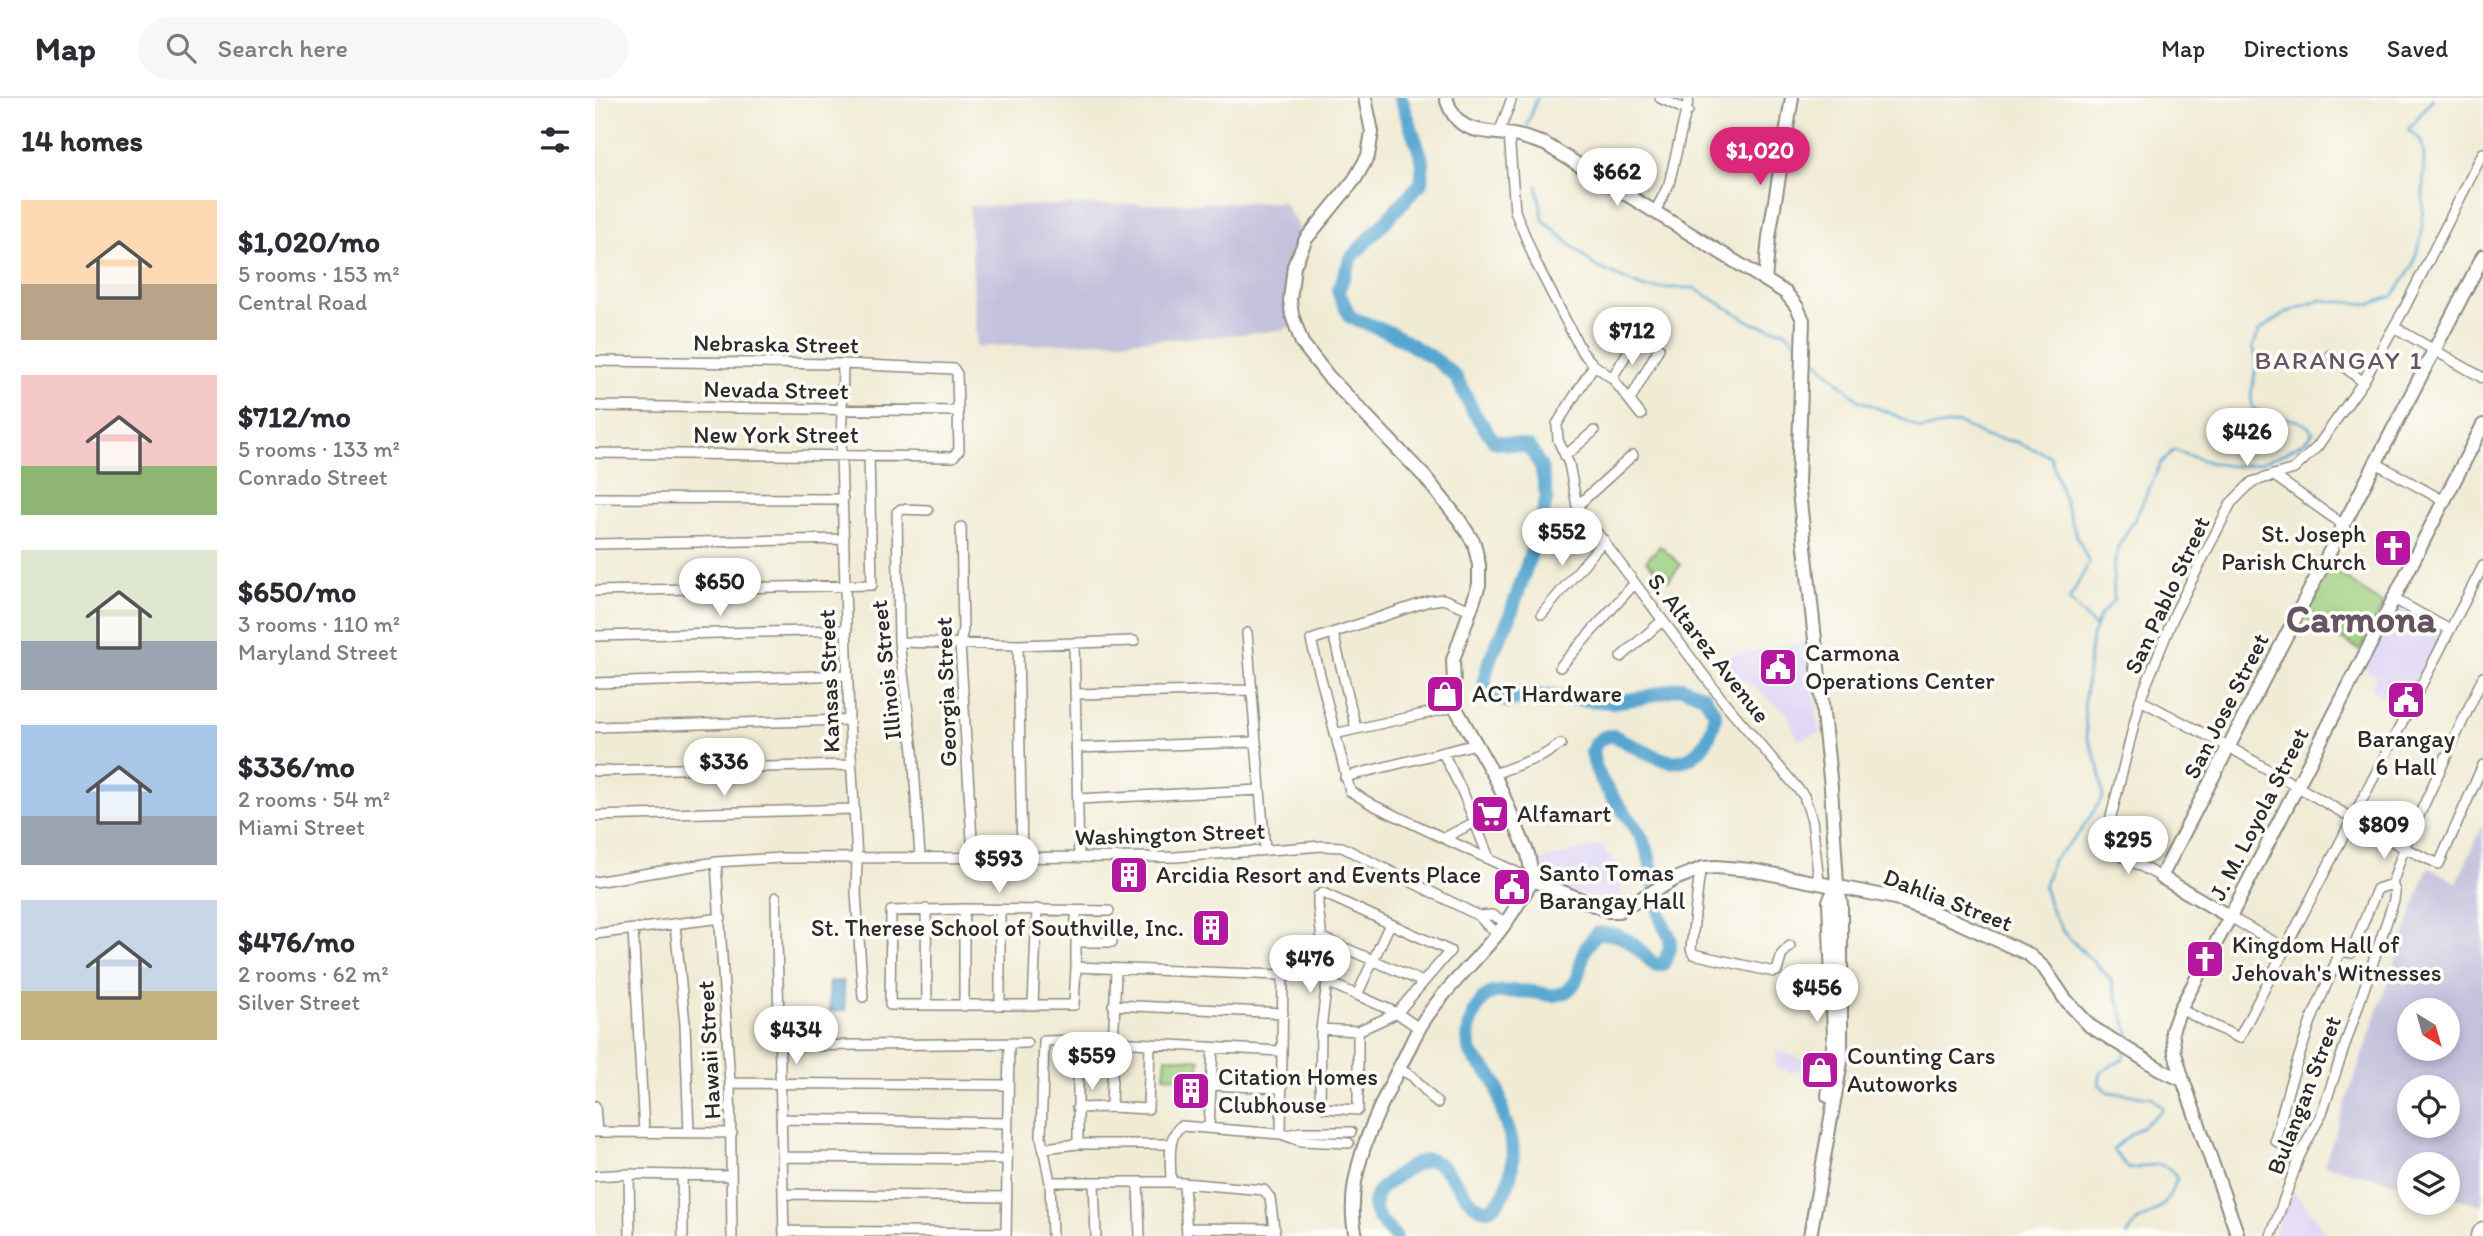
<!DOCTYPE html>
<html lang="en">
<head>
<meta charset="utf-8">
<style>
  :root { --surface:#fff; --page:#f7f7f7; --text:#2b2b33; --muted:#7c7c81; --line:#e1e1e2; --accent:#db2777 }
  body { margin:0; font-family:Itim,sans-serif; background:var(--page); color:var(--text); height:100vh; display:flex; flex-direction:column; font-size:26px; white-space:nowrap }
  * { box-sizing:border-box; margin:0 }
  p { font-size:23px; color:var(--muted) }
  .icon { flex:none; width:38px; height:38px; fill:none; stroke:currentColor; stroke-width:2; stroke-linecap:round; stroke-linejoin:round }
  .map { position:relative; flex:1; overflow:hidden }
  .drawer { display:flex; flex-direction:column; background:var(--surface); width:595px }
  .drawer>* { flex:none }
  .needle { width:46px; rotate:143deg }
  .tools { position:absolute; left:1802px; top:900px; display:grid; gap:14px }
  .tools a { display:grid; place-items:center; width:63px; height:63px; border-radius:50%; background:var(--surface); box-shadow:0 4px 10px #0003; font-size:35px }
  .price { position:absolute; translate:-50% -60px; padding:0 16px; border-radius:24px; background:#fff; color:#222; font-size:23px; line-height:46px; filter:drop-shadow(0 2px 4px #0008) }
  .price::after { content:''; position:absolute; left:50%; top:42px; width:21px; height:16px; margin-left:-10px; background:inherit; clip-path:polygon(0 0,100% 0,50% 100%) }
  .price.active { background:var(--accent); color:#fff }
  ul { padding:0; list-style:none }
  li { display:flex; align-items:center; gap:21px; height:175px; padding:0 21px }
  li span { display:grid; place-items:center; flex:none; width:196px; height:140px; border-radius:0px; color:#555 }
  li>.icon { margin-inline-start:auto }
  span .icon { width:84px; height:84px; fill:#fffc; stroke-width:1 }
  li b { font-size:30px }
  h2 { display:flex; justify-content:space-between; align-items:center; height:84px; padding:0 21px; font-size:30px }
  header { display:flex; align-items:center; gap:42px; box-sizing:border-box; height:98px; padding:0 35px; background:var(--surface); border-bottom:2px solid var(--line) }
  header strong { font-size:33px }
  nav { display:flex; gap:38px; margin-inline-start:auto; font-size:24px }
  .search { width:490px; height:63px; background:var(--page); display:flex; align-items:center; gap:18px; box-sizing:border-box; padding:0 24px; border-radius:38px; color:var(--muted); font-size:26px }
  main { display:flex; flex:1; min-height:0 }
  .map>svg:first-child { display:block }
  .built { fill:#ded5f5 }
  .industrial { fill:#c3c1db; fill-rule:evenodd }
  .green { fill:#9cce7e; stroke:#647c54; stroke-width:2 }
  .water { fill:#56a6d0; stroke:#40687e; stroke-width:2 }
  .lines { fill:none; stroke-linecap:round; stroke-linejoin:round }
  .stream { stroke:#56a6d0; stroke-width:2.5 }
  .river { stroke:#56a6d0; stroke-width:14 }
  .street-casing { stroke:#8e8b80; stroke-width:12 }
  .secondary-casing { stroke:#8e8b80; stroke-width:16 }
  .highway-casing { stroke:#8e8b80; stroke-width:19 }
  .street { stroke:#fff; stroke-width:9 }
  .secondary { stroke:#fff; stroke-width:12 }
  .highway { stroke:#fff; stroke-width:16 }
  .labels { text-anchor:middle; stroke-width:7; stroke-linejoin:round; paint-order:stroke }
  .street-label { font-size:24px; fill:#2b2b2b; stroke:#fdfcf7 }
  .poi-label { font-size:24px; fill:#2b2b2b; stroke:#fdfcf7; text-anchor:start }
  .neighbourhood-label { font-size:26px; letter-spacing:2px; fill:#665464; stroke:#fdfcf7 }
  .town-label { font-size:38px; font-weight:bold; fill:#665464; stroke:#fdfcf7 }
</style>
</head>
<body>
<header>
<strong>Map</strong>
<div class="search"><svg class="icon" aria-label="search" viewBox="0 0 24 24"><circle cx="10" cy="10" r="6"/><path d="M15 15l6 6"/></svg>Search here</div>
<nav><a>Map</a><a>Directions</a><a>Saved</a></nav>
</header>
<main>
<section class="drawer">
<h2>14 homes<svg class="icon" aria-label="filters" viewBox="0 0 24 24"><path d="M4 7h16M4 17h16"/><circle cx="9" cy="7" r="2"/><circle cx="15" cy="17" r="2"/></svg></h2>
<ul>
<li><span style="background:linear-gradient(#ffd9b3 60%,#b9a48a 0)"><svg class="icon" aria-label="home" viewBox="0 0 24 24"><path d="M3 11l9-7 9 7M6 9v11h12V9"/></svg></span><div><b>$1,020/mo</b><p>5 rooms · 153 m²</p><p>Central Road</p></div></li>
<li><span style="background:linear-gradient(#f6c9c9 65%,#8fb573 0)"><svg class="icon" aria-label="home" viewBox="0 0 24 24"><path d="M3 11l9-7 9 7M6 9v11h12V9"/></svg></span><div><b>$712/mo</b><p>5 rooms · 133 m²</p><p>Conrado Street</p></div></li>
<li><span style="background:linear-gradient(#dfe7d0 65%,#9aa5b1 0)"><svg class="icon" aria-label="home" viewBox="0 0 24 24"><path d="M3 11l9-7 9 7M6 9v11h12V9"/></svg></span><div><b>$650/mo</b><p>3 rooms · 110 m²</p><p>Maryland Street</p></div></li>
<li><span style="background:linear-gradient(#a9c7e8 65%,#9aa5b1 0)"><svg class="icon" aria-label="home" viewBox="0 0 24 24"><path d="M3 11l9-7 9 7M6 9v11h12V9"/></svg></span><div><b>$336/mo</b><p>2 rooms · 54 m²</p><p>Miami Street</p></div></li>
<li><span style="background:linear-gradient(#c9d6e8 65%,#c2b280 0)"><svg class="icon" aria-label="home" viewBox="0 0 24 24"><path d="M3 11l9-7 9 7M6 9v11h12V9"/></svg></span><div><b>$476/mo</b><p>2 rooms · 62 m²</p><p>Silver Street</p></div></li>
</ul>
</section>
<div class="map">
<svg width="1888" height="1138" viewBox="0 0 1888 1138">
  <rect width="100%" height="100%" fill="#fdfcf7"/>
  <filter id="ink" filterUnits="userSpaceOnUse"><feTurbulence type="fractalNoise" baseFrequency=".0143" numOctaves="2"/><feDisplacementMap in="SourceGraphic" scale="14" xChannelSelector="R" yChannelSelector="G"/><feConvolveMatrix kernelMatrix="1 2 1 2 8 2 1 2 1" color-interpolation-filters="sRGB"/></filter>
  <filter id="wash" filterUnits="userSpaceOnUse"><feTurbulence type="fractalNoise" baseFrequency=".00686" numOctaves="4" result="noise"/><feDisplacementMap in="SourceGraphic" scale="28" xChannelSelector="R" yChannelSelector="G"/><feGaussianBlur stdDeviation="1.57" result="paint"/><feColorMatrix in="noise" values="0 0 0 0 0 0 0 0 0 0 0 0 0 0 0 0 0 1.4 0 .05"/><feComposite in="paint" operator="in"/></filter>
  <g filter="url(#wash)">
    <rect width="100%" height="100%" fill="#f0ebd4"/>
    <path class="built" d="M1802 507 1849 533 1816 597 1809 594 1803 606 1775 591 1782 578 1770 572Z
      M1212 543 1225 635 1203 642 1191 613 1136 573 1126 559Z
      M1006 746 1025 773 1027 801 996 800 946 783 943 763Z
      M1182 952 1228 968 1226 977 1201 971 1200 975 1180 970Z
      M1695 1090 1721 1120 1731 1138H1679Z"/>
    <path class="industrial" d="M688 104 711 141 699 168 700 227 687 232 616 239 382 249 374 108Z
      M1888 726V1107L1853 1098V1066H1815V1088L1729 1067 1833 769 1862 785ZM1815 912H1853V950H1815ZM1815 989H1853V1027H1815Z"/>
    <path class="green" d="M1065 448 1086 467 1073 482 1051 463Z
      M1734 468 1788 507 1765 552 1707 518Z
      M571 959 605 962 603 981 569 978Z"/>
    <path class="water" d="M248 883 250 912 235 913 234 884Z"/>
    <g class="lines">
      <path class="stream" d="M932 27 942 0
        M942 87 948 122 1000 168 1049 190H1099L1159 226 1190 233 1201 244
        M1211 253 1263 302 1302 318 1326 331 1364 325 1389 338 1422 344 1455 358 1480 434 1494 465 1474 502 1500 529
        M1533 945 1535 938 1515 880 1469 835 1458 816 1449 790 1457 763 1485 734 1508 699 1504 668 1492 638 1489 608 1497 538 1505 518 1519 502 1518 473 1523 449 1541 419 1566 365 1579 352C1624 369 1648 377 1693 353 1703 347 1712 344 1718 334 1705 316 1676 322 1658 310L1656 298 1662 263 1658 249 1664 233 1690 215 1725 202 1776 206 1798 198 1818 168 1827 134 1829 57 1826 42 1813 32 1838 0
        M1530 954 1528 961 1506 974 1504 986 1513 994 1556 999 1568 1010C1554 1027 1533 1035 1518 1052L1534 1071C1555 1069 1570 1058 1582 1081 1578 1091 1571 1106 1561 1113 1544 1124 1544 1118 1532 1138"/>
      <path class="river" d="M800 1138C788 1127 771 1110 784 1093 791 1084 800 1079 809 1073 815 1069 826 1063 833 1062 858 1062 877 1130 901 1106 916 1091 919 1066 917 1046 916 1035 910 1026 908 1016 905 1006 905 994 900 985 896 974 886 969 880 961 869 947 873 925 882 910 885 905 890 897 897 895 904 893 930 893 939 894 946 895 954 898 960 897 985 894 983 870 990 852 993 845 997 841 1003 835 1031 834 1041 849 1060 867L1068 866C1072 859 1076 849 1075 841 1073 834 1068 828 1066 821 1058 794 1060 762 1045 737 1028 708 1002 689 997 654 1001 643 1007 637 1019 638 1036 646 1053 657 1070 662 1099 671 1119 639 1120 615L1109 598 1086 589 1047 600 1016 604 978 601 960 597H941L913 604 900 600 892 592 889 583 895 560 914 521 941 440 952 400 946 369 934 349 899 343 879 315 861 279 841 262 798 236 755 219 743 193 756 160 826 85 828 64 806 0"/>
    </g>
  </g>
  <g filter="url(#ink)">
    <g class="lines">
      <defs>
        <path id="street" d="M1065 0 1093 13
          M904 35 917 0
          M914 36 920 113 941 165 987 254 999 267 962 326 963 342 974 366 982 408 1129 604 1209 698 1217 722 1224 784
          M1060 114 1074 86 1094 0
          M1799 229 1888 280
          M1735 257 1768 284
          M0 263 248 266 359 271 362 276 364 352 358 359 0 355
          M248 266 246 357 254 622 262 761 261 795 268 899
          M999 267 1017 280 1046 317
          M1017 280 1045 234
          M1035 302 1064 250
          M0 308 362 313
          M970 358 999 333
          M1779 364 1849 403
          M1678 377 1747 426
          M0 400 248 401
          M982 408 1038 357
          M366 429 368 532 365 545 378 758
          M0 446 249 441
          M0 493 277 487 274 357
          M1799 501 1855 532
          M876 512 848 501 834 503 716 542 755 693 778 707 938 782
          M947 516 1009 442
          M652 535 670 752
          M738 535 761 631
          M0 538 252 532
          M304 544 423 547 539 543
          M479 546 484 760
          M423 547 427 760
          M1026 559 1067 523
          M965 569 1039 486
          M0 585 253 577
          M481 596 656 592
          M1545 602 1634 649 1809 750 1844 766 1888 667
          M0 629 254 622
          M739 636 860 609
          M481 650 660 644
          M848 655 868 695 894 760
          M0 673 256 667
          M899 676 947 658 966 646
          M750 679 881 646
          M482 701 665 692
          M0 718 258 711
          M849 740 880 724
          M325 759 318 653 304 544 302 414 306 411 333 412
          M121 764 135 985 137 1138
          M1108 770 1104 780 1096 851 1098 856 1179 874 1182 873 1187 856 1195 848
          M1566 779 1514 751 1511 739 1545 602 1580 515 1636 405 1657 384 1699 371 1722 349 1768 284 1809 211 1888 55
          M0 784 121 764 186 760 580 759 727 748 747 749 884 818 897 817 911 824
          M181 799 189 1138
          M331 811 332 907
          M369 811V908
          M405 812V907
          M481 813V869L479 907H295L296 813 369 811 514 813
          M884 818 891 826 903 835
          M1635 819 1690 850
          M795 826 762 897 802 915
          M80 827 90 926 94 1035
          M38 832 49 1034
          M0 836 126 820
          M727 840 828 884
          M482 844H517
          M481 869 688 877 686 1036
          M732 884 762 897
          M438 907 442 811
          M518 907 688 915
          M1585 911 1644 940 1888 468
          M726 931 763 933 802 915
          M763 933V1012L730 1010 725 1006 726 931 732 884 723 808V798L728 795 855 853 802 915 824 930
          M483 942V1046
          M185 948 432 945
          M804 971 817 978 842 1005
          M135 985 413 987
          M615 987 686 990
          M0 1008 2 1034
          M516 1009 521 872
          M482 1010 516 1009 553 1011 555 947
          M186 1021 412 1025
          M614 1028 618 950
          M0 1034 137 1035
          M692 1037 706 1034H756
          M449 1050 483 1046H576
          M188 1059 412 1061
          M1704 1059 1680 1042 1694 989 1716 923 1746 852 1756 855 1782 791 1797 786
          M34 1076 35 1138
          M0 1078 34 1076 135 1078
          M87 1078 88 1138
          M455 1084H576L669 1092 675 1100 680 1138
          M499 1084 501 1138
          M543 1084 545 1138
          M576 1084C576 1066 571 1039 586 1028L686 1036 706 1043 754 1045
          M589 1085 592 1138
          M189 1096 411 1099
          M592 1130 680 1131
          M189 1133 411 1135
          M411 1138 414 946
          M457 1138 455 1084 446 1039 449 943 483 942 686 953
          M1676 1138 1704 1059 1727 1015 1799 802 1800 793 1797 786 1809 750 1888 579"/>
        <path id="secondary" d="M770 0 777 34 773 58 760 81 711 141 699 168 695 202 697 217 707 245 733 278 830 379 865 423 879 445 884 467V487L858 562 860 609 902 683 933 756 938 782
          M851 0C862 35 881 32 912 36 924 37 937 42 950 46L1191 195 1202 209 1208 222 1203 385 1236 689 1242 787 1246 806V964L1215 1138
          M1170 182 1174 139 1197 0
          M938 782 1014 813H1024L1080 781 1108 770 1121 769 1156 772 1300 800 1358 822 1433 856 1449 870 1470 901 1495 928 1568 973 1588 982
          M1635 819 1566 779 1888 158
          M1233 998 1239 938 1234 803 1242 787
          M761 1138C747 1083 780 1018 804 970 812 956 818 940 826 927 846 895 875 869 899 840 914 823 925 802 938 782
          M1643 1138 1588 982 1580 955 1577 933 1585 911 1635 819 1888 327"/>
        <path id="highway" d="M1884 1138 1888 1132"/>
      </defs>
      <use href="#street" class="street-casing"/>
      <use href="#secondary" class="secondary-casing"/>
      <use href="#highway" class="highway-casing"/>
      <use href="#street" class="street"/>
      <use href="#secondary" class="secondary"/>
      <use href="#highway" class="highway"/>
    </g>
  </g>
  <defs>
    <symbol id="church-square" viewBox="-11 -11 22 22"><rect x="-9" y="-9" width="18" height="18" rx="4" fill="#b5179e" stroke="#fdfcf7"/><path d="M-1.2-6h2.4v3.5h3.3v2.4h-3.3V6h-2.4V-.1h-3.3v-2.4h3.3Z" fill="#fff"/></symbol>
    <symbol id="civic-square" viewBox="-11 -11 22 22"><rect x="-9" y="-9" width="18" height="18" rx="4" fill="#b5179e" stroke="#fdfcf7"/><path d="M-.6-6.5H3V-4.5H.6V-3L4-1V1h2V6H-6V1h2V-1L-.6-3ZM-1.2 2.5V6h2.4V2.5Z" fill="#fff"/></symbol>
    <symbol id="shop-square" viewBox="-11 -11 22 22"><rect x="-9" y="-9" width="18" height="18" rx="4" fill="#b5179e" stroke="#fdfcf7"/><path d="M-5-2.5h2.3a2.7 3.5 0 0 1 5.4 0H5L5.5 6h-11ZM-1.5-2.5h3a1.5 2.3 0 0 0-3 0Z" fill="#fff"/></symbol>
    <symbol id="supermarket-square" viewBox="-11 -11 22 22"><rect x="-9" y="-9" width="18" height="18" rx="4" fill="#b5179e" stroke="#fdfcf7"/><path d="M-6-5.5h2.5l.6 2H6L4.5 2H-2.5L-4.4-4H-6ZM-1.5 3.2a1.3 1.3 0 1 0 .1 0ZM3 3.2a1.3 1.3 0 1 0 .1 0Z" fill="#fff"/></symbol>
    <symbol id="building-square" viewBox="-11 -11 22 22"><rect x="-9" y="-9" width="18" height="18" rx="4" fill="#b5179e" stroke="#fdfcf7"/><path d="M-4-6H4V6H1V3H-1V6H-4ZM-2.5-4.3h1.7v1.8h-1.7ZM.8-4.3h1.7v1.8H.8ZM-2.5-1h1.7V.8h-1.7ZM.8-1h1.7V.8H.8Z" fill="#fff"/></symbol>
  </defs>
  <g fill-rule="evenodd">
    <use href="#church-square" x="1776" y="428" width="44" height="44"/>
    <use href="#civic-square" x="1161" y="547" width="44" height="44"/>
    <use href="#shop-square" x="828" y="574" width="44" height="44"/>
    <use href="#civic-square" x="1789" y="580" width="44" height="44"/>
    <use href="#supermarket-square" x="873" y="694" width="44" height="44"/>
    <use href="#building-square" x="512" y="755" width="44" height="44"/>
    <use href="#civic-square" x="895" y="767" width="44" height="44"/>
    <use href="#building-square" x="594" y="808" width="44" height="44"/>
    <use href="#church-square" x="1588" y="839" width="44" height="44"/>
    <use href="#shop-square" x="1203" y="950" width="44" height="44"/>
    <use href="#building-square" x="574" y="971" width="44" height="44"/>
  </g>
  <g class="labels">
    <g class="street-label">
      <text transform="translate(181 246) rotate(1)" y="8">Nebraska Street</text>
      <text transform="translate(181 292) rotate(1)" y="8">Nevada Street</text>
      <text x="181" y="345">New York Street</text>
      <text transform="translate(1572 497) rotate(-65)" y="8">San Pablo Street</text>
      <text transform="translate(1114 550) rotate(52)" y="8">S. Altarez Avenue</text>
      <text transform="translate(291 572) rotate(-96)" y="8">Illinois Street</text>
      <text transform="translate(234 583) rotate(-92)" y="8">Kansas Street</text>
      <text transform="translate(351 594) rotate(-92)" y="8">Georgia Street</text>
      <text transform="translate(1631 608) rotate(-63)" y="8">San Jose Street</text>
      <text transform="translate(1664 716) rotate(-63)" y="8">J. M. Loyola Street</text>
      <text transform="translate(575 736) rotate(-2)" y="8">Washington Street</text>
      <text transform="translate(1353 802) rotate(21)" y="8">Dahlia Street</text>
      <text transform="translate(114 952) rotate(-93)" y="8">Hawaii Street</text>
      <text transform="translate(1709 997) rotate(-69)" y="8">Bulangan Street</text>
    </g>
    <g class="poi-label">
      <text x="1771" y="444" text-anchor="end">St. Joseph<tspan x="1771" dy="28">Parish Church</tspan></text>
      <text x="1210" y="563">Carmona<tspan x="1210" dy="28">Operations Center</tspan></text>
      <text x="877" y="604">ACT Hardware</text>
      <text x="1811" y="649" text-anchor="middle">Barangay<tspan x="1811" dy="28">6 Hall</tspan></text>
      <text x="922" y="724">Alfamart</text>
      <text x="944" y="783">Santo Tomas<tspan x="944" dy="28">Barangay Hall</tspan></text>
      <text x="561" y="785">Arcidia Resort and Events Place</text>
      <text x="589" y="838" text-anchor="end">St. Therese School of Southville, Inc.</text>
      <text x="1637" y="855">Kingdom Hall of<tspan x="1637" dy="28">Jehovah's Witnesses</tspan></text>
      <text x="1252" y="966">Counting Cars<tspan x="1252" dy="28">Autoworks</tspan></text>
      <text x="623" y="987">Citation Homes<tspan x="623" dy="28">Clubhouse</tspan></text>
    </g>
    <g class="neighbourhood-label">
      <text x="1744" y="271">BARANGAY 1</text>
    </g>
    <g class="town-label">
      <text x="1766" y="534">Carmona</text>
    </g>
  </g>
</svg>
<div class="tools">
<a><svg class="needle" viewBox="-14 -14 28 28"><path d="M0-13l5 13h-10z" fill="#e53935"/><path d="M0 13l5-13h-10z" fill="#7c7c81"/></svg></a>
<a><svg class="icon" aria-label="locate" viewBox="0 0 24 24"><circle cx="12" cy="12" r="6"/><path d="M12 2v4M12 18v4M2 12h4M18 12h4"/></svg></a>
<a><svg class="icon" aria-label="layers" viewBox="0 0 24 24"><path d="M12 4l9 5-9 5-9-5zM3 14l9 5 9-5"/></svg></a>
</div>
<b class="price active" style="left:1165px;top:89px">$1,020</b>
<b class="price" style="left:1022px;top:110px">$662</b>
<b class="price" style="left:1037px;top:269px">$712</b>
<b class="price" style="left:1652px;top:370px">$426</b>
<b class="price" style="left:967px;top:470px">$552</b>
<b class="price" style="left:125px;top:520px">$650</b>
<b class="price" style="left:129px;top:700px">$336</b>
<b class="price" style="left:1789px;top:763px">$809</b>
<b class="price" style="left:1533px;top:778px">$295</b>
<b class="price" style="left:404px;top:797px">$593</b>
<b class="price" style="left:715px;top:897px">$476</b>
<b class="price" style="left:1222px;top:926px">$456</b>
<b class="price" style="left:201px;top:968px">$434</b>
<b class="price" style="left:497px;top:994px">$559</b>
</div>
</main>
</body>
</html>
